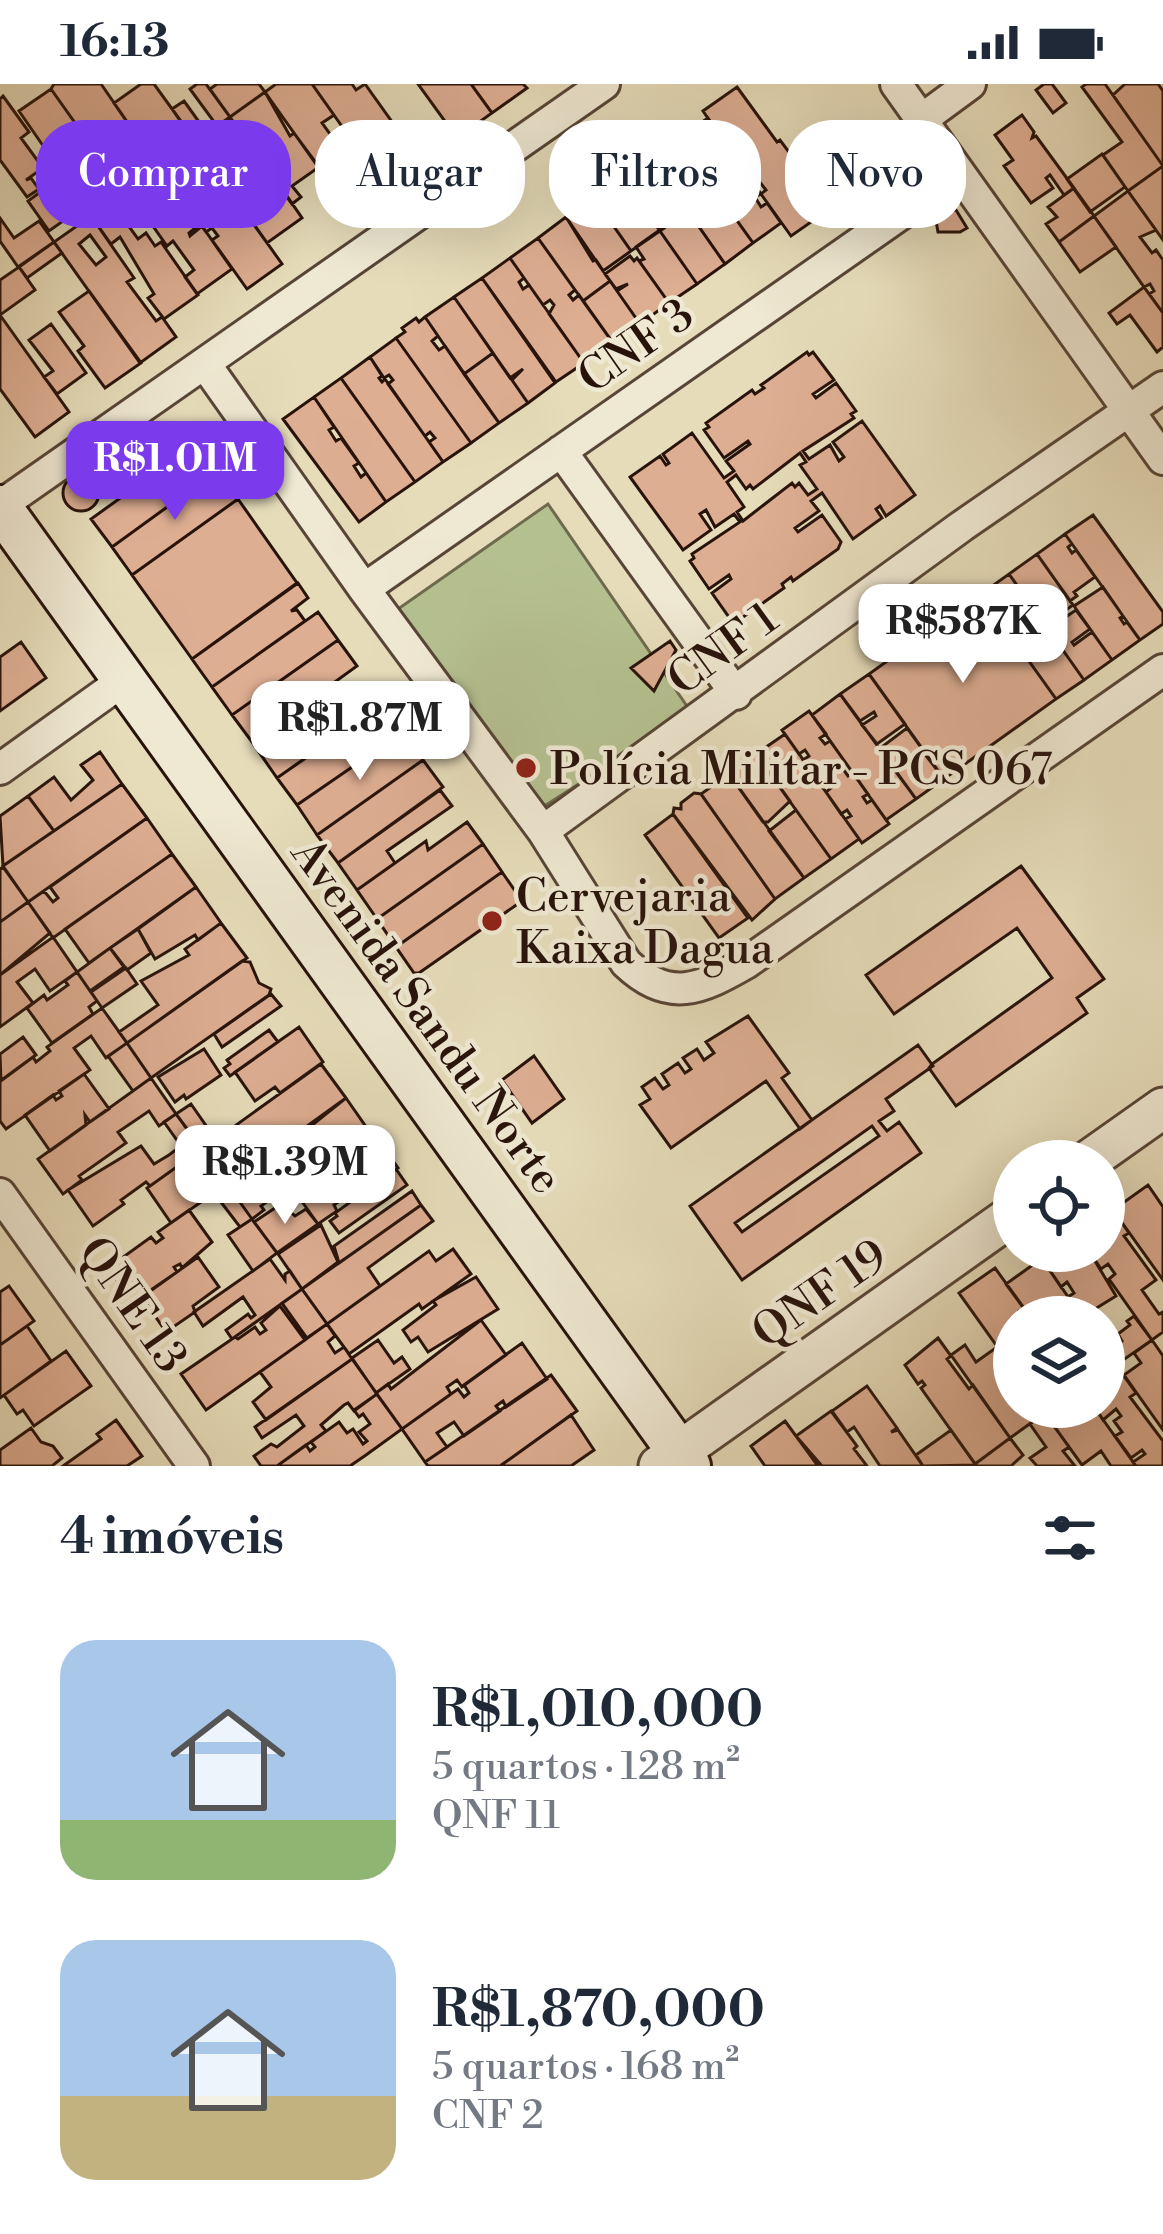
<!DOCTYPE html>
<html lang="pt">
<head>
<meta charset="utf-8">
<style>
  :root { --surface:#fff; --page:#f2f2f3; --text:#1f2937; --muted:#747a83; --accent:#7c3aed }
  body { margin:0; font-family:"Libre Bodoni",serif; background:var(--page); color:var(--text); height:100vh; display:flex; flex-direction:column; font-size:45px; white-space:nowrap }
  * { box-sizing:border-box; margin:0 }
  p { font-size:39px; color:var(--muted) }
  .icon { flex:none; width:66px; height:66px; fill:none; stroke:currentColor; stroke-width:2; stroke-linecap:round; stroke-linejoin:round }
  .map { position:relative; height:1382px; overflow:hidden }
  .details { display:flex; flex-direction:column; background:var(--surface); flex:1 }
  .details>* { flex:none }
  .guide { position:absolute; left:36px; top:36px; width:1092px; height:108px; display:flex; gap:24px }
  .controls { position:absolute; left:993px; top:1056px; display:grid; gap:24px }
  .controls a { display:grid; place-items:center; width:132px; height:132px; border-radius:50%; background:var(--surface); box-shadow:0 12px 48px #0002; font-size:60px }
  .price { position:absolute; translate:-50% -102px; padding:0 27px; border-radius:24px; background:#fff; color:#222; font-size:39px; line-height:78px; filter:drop-shadow(0 3px 6px #0008) }
  .price::after { content:''; position:absolute; left:50%; top:72px; width:36px; height:27px; margin-left:-18px; background:inherit; clip-path:polygon(0 0,100% 0,50% 100%) }
  .price.on { background:var(--accent); color:#fff }
  ul { padding:0; list-style:none }
  li { display:flex; align-items:center; gap:36px; height:300px; padding:0 60px }
  li span { display:grid; place-items:center; flex:none; width:336px; height:240px; border-radius:36px; color:#555 }
  li>.icon { margin-inline-start:auto }
  span .icon { width:144px; height:144px; fill:#fffc; stroke-width:1 }
  li b { font-size:51px }
  h2 { display:flex; justify-content:space-between; align-items:center; height:144px; padding:0 60px; font-size:51px }
  .tag { padding:0 42px; border-radius:48px; background:var(--surface); box-shadow:0 12px 48px #0002; font-size:42px; line-height:108px }
  .tag.on { background:var(--accent); color:#fff }
  .status { display:flex; justify-content:space-between; align-items:center; height:84px; padding:0 60px; background:var(--surface); direction:ltr }
  .status svg { height:33px; fill:currentColor }
  .map>svg:first-child { display:block }
  .green { fill:#b5c090; stroke:#6e6a4e; stroke-width:3 }
  .building { fill:#deae93; stroke:#28130b; stroke-width:3; fill-rule:evenodd }
  .lines { fill:none; stroke-linecap:round; stroke-linejoin:round }
  .minor-casing { stroke:#584537; stroke-width:36 }
  .tertiary-casing { stroke:#584537; stroke-width:45 }
  .secondary-casing { stroke:#28130b; stroke-width:48 }
  .minor { stroke:#efe8d2; stroke-width:30 }
  .tertiary { stroke:#efe8d2; stroke-width:39 }
  .secondary { stroke:#efe8d2; stroke-width:42 }
  .poi-dot { fill:#8f2418; stroke:#efe8d2; stroke-width:4.5 }
  .labels { text-anchor:middle; stroke-width:9; stroke-linejoin:round; paint-order:stroke }
  .street-label { font-size:45px; fill:#28130b; stroke:#efe8d2 }
  .poi-label { font-size:45px; fill:#28130b; stroke:#efe8d2; text-anchor:start }
</style>
</head>
<body>
<div class="status"><b>16:13</b><svg viewBox="0 0 49 12"><path d="M0 12V9h3v3zM5 12V6h3v6zM10 12V3h3v9zM15 12V0h3v12zM26 1h20v11H26zM47 4h2v5h-2z"/></svg></div>
<div class="map">
<svg width="1163" height="1382" viewBox="0 0 1163 1382">
  <rect width="100%" height="100%" fill="#e6dcba"/>
  <filter id="stains"><feTurbulence type="fractalNoise" baseFrequency=".00167" numOctaves="4"/><feColorMatrix values="0 0 0 0 .2 0 0 0 0 .09 0 0 0 0 .02 0 0 0 .5 -.17"/></filter>
  <radialGradient id="worn" r=".72"><stop offset=".6" stop-color="#630" stop-opacity="0"/><stop offset="1" stop-color="#630" stop-opacity=".3"/></radialGradient>
  <path class="green" d="M548 420 691 628 532 730 388 532Z"/>
  <path class="building" d="M54 0H101L159 84 124 108 51 5Z
    M141 0H154L196 58 159 84 114 19Z
    M197 0H206L230 33 217 42 190 5Z
    M217 0H259L265 8 230 33 210 5Z
    M276 0H312L334 31 322 39 374 111 350 128 265 8Z
    M312 0H352L356 6 365 0 422 80 387 105 356 61V55L353 58Z
    M418 0H471L492 29 457 54Z
    M471 0H523L527 4 492 29Z
    M1044 0H1052L1066 19 1053 29 1036 6Z
    M1086 0H1105L1163 82 1128 107 1103 71 1122 58 1082 3Z
    M1125 0H1158L1163 7V82L1113 11Z
    M737 3 777 58 780 56 791 71 807 59 811 64 833 50 867 99 791 152 761 110 766 106 758 96 753 99 736 74 741 71 734 60 728 64 703 27Z
    M51 5 78 43 74 47 105 87 76 108 48 68 49 64 46 66 19 27Z
    M265 8 290 52 294 49 319 83 292 102 301 113 292 120 255 68 259 65 254 58 250 61 230 33Z
    M3 12 29 48 21 54 43 84 26 96 31 94 39 105 27 113 0 76V15Z
    M184 17 207 49 195 58 172 25Z
    M1022 31 1034 48 1032 54 1036 52 1074 104 1064 111 1050 91 1046 94 1053 104 1031 119 1004 82 1013 76 995 51Z
    M230 33 275 96 272 99 276 105 280 102 302 134 267 159 254 141 259 138 233 102 248 93 213 45Z
    M708 34 743 83 733 90 738 97 747 90 761 110 755 113 761 123 767 119 781 139 753 159 718 110 728 102 724 96 713 103 678 54Z
    M678 54 713 102 690 122H685L651 74Z
    M196 58 282 180 247 205 212 156 218 152 212 144 206 148 182 115 206 98 196 84 172 100 160 83Z
    M1102 70 1125 103 1090 128 1067 95Z
    M651 74 661 89 653 95 656 99 664 93 688 127 660 147 622 94Z
    M1163 82V156L1128 107Z
    M107 83 124 108 89 133 77 117 103 98 99 92Z
    M160 83 199 141 189 149 190 152 202 142 232 185 197 210 185 193 194 186 173 157 167 162 129 108Z
    M61 93 89 133 77 141 70 132 49 147 28 117Z
    M622 94 660 147 631 167 594 114Z
    M1074 104 1094 132 1059 158 1046 140 1057 133 1048 123Z
    M126 107 137 123 122 133 138 155 146 149 155 162 161 158 198 211 164 235 148 214 154 210 120 153 111 160 91 132Z
    M1128 107 1156 146 1140 153 1152 169 1156 166 1163 176V229L1149 210 1154 207 1150 200 1144 203 1094 132Z
    M713 110H718L753 159 725 180 690 130Z
    M594 114 631 167 603 187 566 133Z
    M934 126H956L967 144 960 148H938Z
    M688 127 725 180 697 200 660 147Z
    M91 132 134 194 127 198 156 237 162 233 176 253 140 279 54 158ZM90 151 106 173 96 181 79 160Z
    M1094 132 1116 163 1080 188 1059 158Z
    M566 133 593 177 596 176 610 197 583 217 538 154Z
    M0 134 14 154 39 137 54 158 18 183 0 157Z
    M664 143 660 147 697 200 669 219 639 177 644 175 636 163Z
    M538 154 575 206 569 211 573 216 579 211 613 259 584 279 549 230 554 221 550 216 543 221 510 174Z
    M54 158 62 169 27 194 19 183Z
    M630 172 634 177 637 174 669 219 640 240 617 207 628 200 616 205 605 190Z
    M510 174 524 194 519 198 523 205 529 201 584 279 556 298 482 194Z
    M19 183 35 206 0 231V196Z
    M482 194 555 299 528 319 512 296 523 285 510 294 454 213Z
    M610 197 640 240 613 259 583 217Z
    M1144 203 1163 229V263L1157 268 1130 231 1117 240 1109 229Z
    M89 207 141 279 105 304 78 267 84 262 59 228Z
    M454 213 493 269 464 290 425 233Z
    M0 231 69 328 35 353 0 305Z
    M425 233 438 252 432 257 439 266 445 262 499 339 471 359 396 254 405 248 402 244 416 234 419 238Z
    M51 240 86 289 57 310 44 293 53 287 29 256Z
    M396 254 471 359 443 378 429 358 435 354 430 348 425 352 388 300 393 296 389 291 384 294 370 273Z
    M807 268 809 271 813 268 834 296 813 310 816 314 836 299 856 327 851 330 854 334 803 367 809 375 830 361 839 377 844 373 833 358 862 337 915 411 886 432 880 422 876 425 882 434 853 455 822 409 811 417 819 427 795 444 798 448 822 431 841 458 838 465 793 497 791 493 782 500 784 504 739 536 736 532 731 536 712 509 731 495 729 491 709 505 690 477 694 474 692 470 740 438 734 430 715 443 706 426 700 430 711 446 683 466 630 393 660 372 666 381 669 379 663 370 692 349 724 394 734 387 726 377 750 360 748 357 724 374 704 346 709 343 706 339 752 306 755 310 764 304 761 301ZM800 369 806 378 800 381 817 405 808 411 799 399 795 403 792 399 743 437 737 428 744 423 727 398 736 391 746 405 750 401 753 405Z
    M493 269 528 319 499 339 464 290Z
    M370 273 382 292 379 294 382 298 385 295 443 378 415 398 341 294Z
    M341 294 415 398 386 418 314 313Z
    M314 313 334 343 329 346 336 357 341 354 359 379 354 382 361 393 366 389 386 418 359 438 283 335Z
    M197 359 217 387 112 463 91 435Z
    M218 386 238 415 132 491 112 463Z
    M63 409a18 18 0 1 1 36 0a18 18 0 1 1-36 0Z
    M238 415 297 499 192 575 132 491Z
    M1093 431 1163 528V540L1140 556 1065 450Z
    M1065 450 1072 460 1068 463 1072 469 1076 466 1095 493 1074 508 1077 512 1070 517 1037 470Z
    M1037 470 1073 521 1045 541 1009 490Z
    M1009 490 1084 596 1056 615 981 510Z
    M298 499 308 514 291 527 297 526 305 537 212 603 192 575Z
    M1103 503 1123 532 1120 534 1124 540 1127 538 1140 556 1112 576 1074 522Z
    M981 510 1056 615 944 695 869 590Z
    M1076 526 1090 545 1072 558 1074 561 1092 548 1112 576 1084 596 1048 545Z
    M318 528 338 556 232 631 212 603Z
    M338 556 357 582 252 658 232 631Z
    M670 557 676 566 654 607 631 584Z
    M21 558 46 594 0 627V573Z
    M869 590 905 640 877 660 862 641 876 632 874 628 860 637 840 610Z
    M840 610 916 715 886 736 812 631Z
    M306 619 316 639 321 636 333 655 277 694 252 658Z
    M383 619 403 648 297 721 277 694Z
    M809 627 826 650 820 654 825 660 830 657 845 678 840 681 848 692 853 689 868 710 863 713 867 719 872 716 889 740 862 759 845 735 851 732 847 726 841 730 826 708 831 704 824 693 818 697 803 676 809 672 805 666 799 670 782 646Z
    M907 644 922 665 908 674 911 678 924 669 944 695 916 715 879 665Z
    M403 648 423 676 317 751 297 721Z
    M785 650 859 755 831 775 756 670Z
    M100 668 122 700 54 747 28 712 54 693 71 716 93 696 81 681Z
    M756 670 790 717 768 738H763L729 690Z
    M423 676 443 703 338 779 317 751Z
    M729 690 804 794 775 815 701 710Z
    M122 700 147 734 28 818 3 782Z
    M440 706 452 722 387 767 395 779 357 806 338 779Z
    M694 709 701 710 775 815 752 836 673 730 674 724 681 725V719Z
    M28 712 54 747 3 782 0 732Z
    M796 726 831 775 804 794 769 747Z
    M673 730 748 834 719 854 645 751Z
    M147 734 172 770 53 854 28 818 44 807 53 818 58 814 50 803Z
    M467 738 483 760 377 835 357 806 426 757 428 766Z
    M483 760 502 788 396 863 377 835Z
    M172 770 196 803 89 879 65 845Z
    M1021 782 1104 895 1077 914 1087 929 956 1022 929 984 932 980 1052 894 1017 844 894 930 866 891Z
    M3 783 28 818 0 838V785Z
    M502 788 522 817 419 889H414L396 863Z
    M196 803 221 839 198 856 195 851 155 875 138 845Z
    M28 818 50 849 0 891V838Z
    M221 839 247 874 127 959 119 948 158 921 141 897 189 871 185 865Z
    M138 845 151 869 127 886 110 864Z
    M53 853 77 888 50 907 35 885 17 898 33 919 0 943V891Z
    M110 864 124 883 90 907 77 888Z
    M242 877 250 878 259 899 271 905 269 911 151 994 127 959Z
    M126 884 137 900 102 924 91 908Z
    M77 888 97 917 89 923 93 930 52 959 27 924 44 911 47 916 68 901 65 897Z
    M271 910 281 922 222 963 214 950Z
    M102 924 127 959 106 974 91 952 74 964 90 986 6 1045 0 1037V997L33 973 36 978 50 967 47 963Z
    M748 932 789 989 782 994 812 1036 800 1045 766 997 671 1064 640 1021 650 1015 642 1003 655 994 663 1005 669 1001 662 990 678 979 685 989 691 985 683 974 697 965 704 976 714 969 706 958Z
    M299 943 323 978 280 1009 275 1003 255 1017 235 988Z
    M269 946 278 958 230 992 224 984 230 980 227 976Z
    M23 953 36 971 1 997 0 970Z
    M127 959 151 994 133 1007 108 972Z
    M918 961 933 982 886 1015 894 1027 879 1037 887 1047 899 1038 921 1069 742 1196 690 1122ZM872 1042 879 1052 742 1148 735 1139Z
    M204 965 221 991 186 1015 184 1011 175 1018 158 993Z
    M534 972 564 1015 532 1039 502 996Z
    M321 980 346 1014 238 1092 214 1057Z
    M84 990 109 1025 90 1038 85 1031 86 1041 50 1067 25 1031 53 1011 56 1016 62 1012 59 1007Z
    M151 994 176 1030 159 1042 149 1027 118 1048 126 1059 79 1092 82 1096 63 1110 38 1075Z
    M346 1014 371 1050 325 1083 321 1077 318 1079 307 1088 311 1093 290 1108 267 1077Z
    M191 1020 216 1056 202 1066 176 1030Z
    M176 1030 202 1065 150 1102 146 1098 121 1116 124 1120 93 1142 68 1106 141 1062 154 1080 169 1071 181 1062 164 1038Z
    M373 1049 398 1084 349 1118 345 1113 334 1121 337 1127 318 1140 293 1105 298 1102 301 1106 348 1072 345 1068Z
    M202 1065 207 1073 204 1076 218 1095 222 1093 227 1100 171 1139 147 1104Z
    M261 1081 281 1108 261 1122 264 1126 252 1135 227 1100Z
    M396 1085 407 1101 339 1149 330 1137 337 1132 335 1129Z
    M227 1100 252 1135 240 1143 214 1109Z
    M1148 1101 1163 1123V1196L1113 1126Z
    M412 1107 421 1121 339 1179 334 1162Z
    M281 1120 295 1132 306 1125 318 1140 277 1169 254 1138Z
    M421 1121 433 1137 368 1184 380 1202 327 1240 302 1205Z
    M189 1126 212 1158 182 1184 180 1180 174 1183 177 1188 148 1208 138 1194 123 1205 108 1184 151 1153 156 1159 163 1154 158 1148Z
    M1113 1126 1129 1149 1124 1152 1156 1196 1142 1206 1159 1230 1163 1228V1248L1152 1256 1109 1195 1115 1190 1108 1180 1101 1185 1089 1167H1104V1133Z
    M252 1135 277 1169 253 1187 228 1151Z
    M321 1141 338 1178 302 1205 278 1170Z
    M453 1165 471 1190 422 1225 419 1220 349 1270 327 1240 429 1167 436 1177Z
    M1060 1167H1089L1116 1212 1082 1233 1068 1213 1074 1209 1067 1198 1061 1203 1044 1178Z
    M198 1173 219 1203 193 1222 195 1228 166 1248 142 1213Z
    M270 1175 285 1196V1190L290 1187 302 1205 232 1255 226 1246 248 1230 251 1234 255 1231 243 1213 203 1242 194 1228Z
    M1041 1175 1044 1178 1082 1233H1031L1025 1226 1006 1200Z
    M995 1184 1024 1224 1019 1227 1023 1233H1014V1286L959 1209Z
    M476 1193 498 1225 428 1268 418 1253 411 1258 403 1246 436 1221 433 1217Z
    M9 1202 34 1237 0 1261V1208Z
    M302 1205 327 1240 307 1254 282 1219Z
    M280 1222 305 1256 206 1326 181 1290 235 1253 238 1255 255 1243 260 1250 266 1246 261 1239Z
    M1134 1232 1152 1256 1116 1281 1107 1268 1122 1257 1118 1250 1130 1241 1127 1237Z
    M481 1236 506 1271 462 1303 457 1296 447 1303 451 1310 402 1345 376 1309 388 1300 391 1305Z
    M327 1240 335 1252 328 1258 335 1269 344 1263 352 1275 266 1336 253 1318 271 1303 260 1288Z
    M27 1242 51 1277 0 1314V1261Z
    M938 1254 951 1272 947 1275 969 1305 973 1301 1010 1354 975 1380 921 1304 925 1301 922 1297 918 1300 905 1281Z
    M378 1256 394 1279 402 1273 410 1285 376 1309 352 1274Z
    M1152 1256 1163 1272V1346L1124 1291 1141 1279 1134 1269Z
    M522 1259 547 1295 506 1323 503 1317 496 1322 500 1327 464 1352 454 1338 437 1349 447 1363 425 1378 402 1345 458 1305 464 1313 469 1309 464 1301Z
    M965 1261 976 1278 997 1263 1014 1286V1323H1041L1045 1329 1010 1354 951 1271Z
    M66 1267 91 1302 34 1342 23 1326 17 1330 4 1311Z
    M352 1275 377 1310 354 1327 348 1319 344 1321 321 1341 326 1347 277 1382H261L254 1372 271 1360 277 1363 304 1342 296 1331 262 1354 255 1343Z
    M1116 1281 1136 1309 1130 1313 1163 1357V1382H1136L1133 1378 1145 1370 1142 1366 1131 1374 1115 1352 1122 1348 1114 1337 1121 1332 1116 1325 1103 1336 1095 1323H1104V1289Z
    M551 1291 577 1327 500 1382H428L425 1378Z
    M867 1302 897 1344 891 1348 898 1346 923 1382H880L854 1343 847 1348 832 1327Z
    M377 1310 402 1345 366 1371 350 1382H277L306 1361 310 1367 315 1363 311 1358 339 1338 347 1349 353 1345 363 1360 367 1357 359 1348 370 1340 363 1330 359 1333 354 1326Z
    M1057 1323H1094L1136 1382H1111L1101 1367 1082 1381 1046 1331Z
    M831 1327 857 1362 854 1365 867 1382H822L796 1352Z
    M1045 1329 1069 1363 1063 1367 1075 1382H1037L1030 1374 1046 1363 1030 1340Z
    M571 1331 594 1366 571 1382H500Z
    M116 1336 142 1372 127 1382H63L101 1355 97 1350Z
    M785 1337 818 1382H765L751 1362Z
    M31 1344 41 1358 53 1362 62 1374 52 1382H0V1366Z
    M951 1346 976 1381 923 1382 916 1371Z
    M1010 1354 1023 1371 1011 1382H977L975 1380Z"/>
  <g class="lines">
    <defs>
      <path id="minor" d="M896 0 1163 375
        M921 36 970 0
        M205 280 364 505 543 747 626 879C669 920 701 905 746 879L1163 586
        M561 367 736 610
        M0 422 604 0
        M364 505 958 90
        M0 685 124 596
        M543 747 962 442 1163 303
        M0 1110 194 1382"/>
      <path id="tertiary" d="M1088 1077 1163 1024
        M659 1382 1014 1130"/>
      <path id="secondary" d="M0 423 689 1382"/>
    </defs>
    <use href="#minor" class="minor-casing"/>
    <use href="#tertiary" class="tertiary-casing"/>
    <use href="#secondary" class="secondary-casing"/>
    <use href="#minor" class="minor"/>
    <use href="#tertiary" class="tertiary"/>
    <use href="#secondary" class="secondary"/>
  </g>
  <g class="poi-dot">
    <circle cx="526" cy="684" r="12"/>
    <circle cx="492" cy="837" r="12"/>
  </g>
  <g class="labels">
    <g class="street-label">
      <text transform="translate(635 261) rotate(-35)" y="16">CNF 3</text>
      <text transform="translate(722 564) rotate(-36)" y="16">CNF 1</text>
      <text transform="translate(428 931) rotate(54)" y="16">Avenida Sandu Norte</text>
      <text transform="translate(819 1209) rotate(-35)" y="16">QNF 19</text>
      <text transform="translate(134 1220) rotate(55)" y="16">QNE 13</text>
    </g>
    <g class="poi-label">
      <text x="550" y="700">Polícia Militar - PCS 067</text>
      <text x="516" y="827">Cervejaria<tspan x="516" dy="52">Kaixa Dagua</tspan></text>
    </g>
  </g>
  <rect width="100%" height="100%" filter="url(#stains)"/>
  <rect width="100%" height="100%" fill="url(#worn)"/>
</svg>
<div class="controls">
<a><svg class="icon" aria-label="locate" viewBox="0 0 24 24"><circle cx="12" cy="12" r="6"/><path d="M12 2v4M12 18v4M2 12h4M18 12h4"/></svg></a>
<a><svg class="icon" aria-label="layers" viewBox="0 0 24 24"><path d="M12 4l9 5-9 5-9-5zM3 14l9 5 9-5"/></svg></a>
</div>
<b class="price on" style="left:175px;top:439px">R$1.01M</b>
<b class="price" style="left:963px;top:602px">R$587K</b>
<b class="price" style="left:360px;top:699px">R$1.87M</b>
<b class="price" style="left:285px;top:1143px">R$1.39M</b>
<div class="guide">
<a class="tag on">Comprar</a>
<a class="tag">Alugar</a>
<a class="tag">Filtros</a>
<a class="tag">Novo</a>
</div>
</div>
<section class="details">
<h2>4 imóveis<svg class="icon" aria-label="filters" viewBox="0 0 24 24"><path d="M4 7h16M4 17h16"/><circle cx="9" cy="7" r="2"/><circle cx="15" cy="17" r="2"/></svg></h2>
<ul>
<li><span style="background:linear-gradient(#a9c7e8 75%,#8fb573 0)"><svg class="icon" aria-label="home" viewBox="0 0 24 24"><path d="M3 11l9-7 9 7M6 9v11h12V9"/></svg></span><div><b>R$1,010,000</b><p>5 quartos · 128 m²</p><p>QNF 11</p></div></li>
<li><span style="background:linear-gradient(#a9c7e8 65%,#c2b280 0)"><svg class="icon" aria-label="home" viewBox="0 0 24 24"><path d="M3 11l9-7 9 7M6 9v11h12V9"/></svg></span><div><b>R$1,870,000</b><p>5 quartos · 168 m²</p><p>CNF 2</p></div></li>
</ul>
</section>
</body>
</html>
